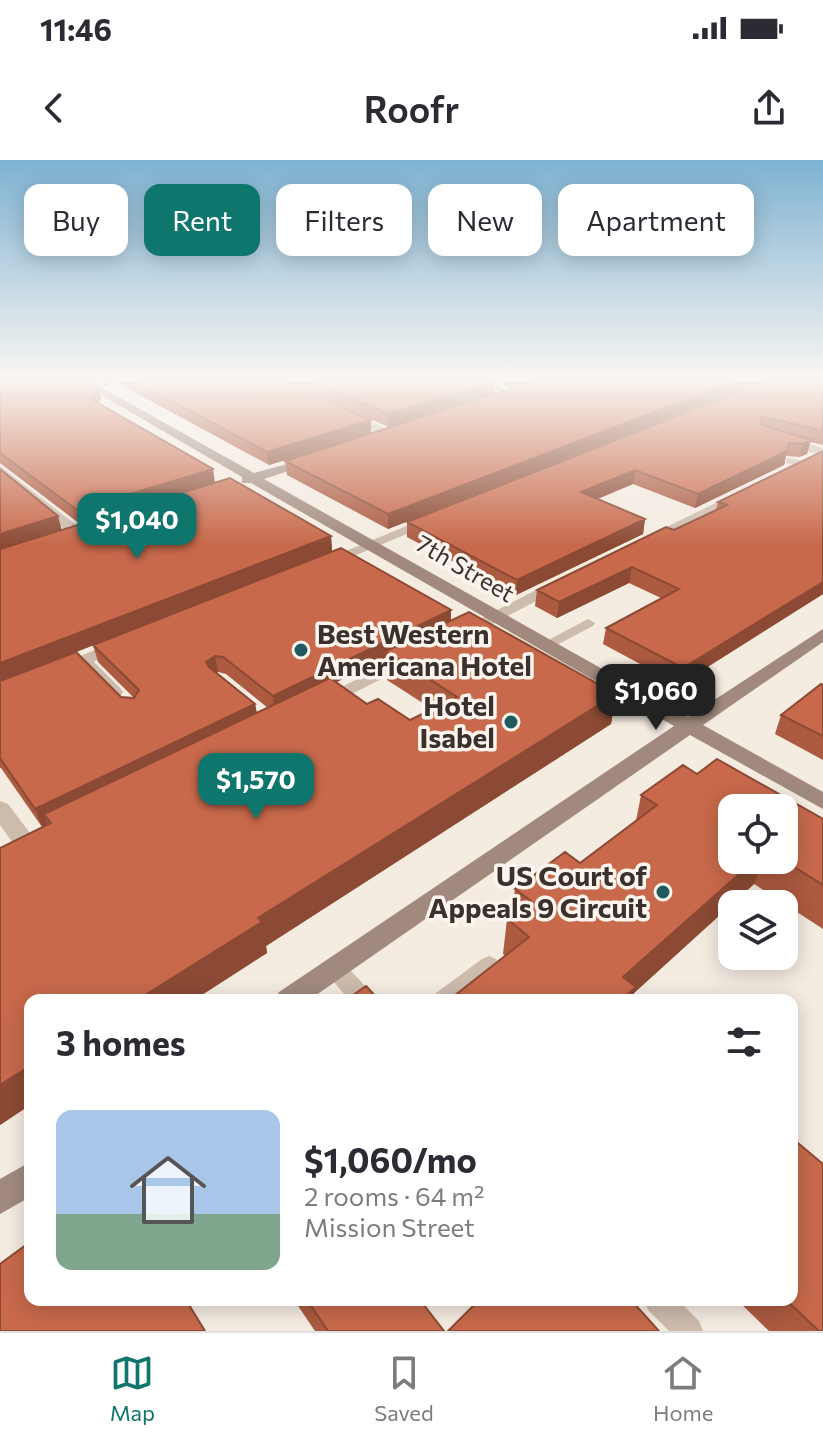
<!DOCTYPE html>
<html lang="en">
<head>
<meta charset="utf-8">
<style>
  :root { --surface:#fff; --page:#f2f2f3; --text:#2b2b33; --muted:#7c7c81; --line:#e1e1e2; --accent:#0f766e }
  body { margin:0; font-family:Commissioner,sans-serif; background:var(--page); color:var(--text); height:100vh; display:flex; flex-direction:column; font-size:30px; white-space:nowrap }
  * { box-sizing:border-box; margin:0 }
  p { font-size:26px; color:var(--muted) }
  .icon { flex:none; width:44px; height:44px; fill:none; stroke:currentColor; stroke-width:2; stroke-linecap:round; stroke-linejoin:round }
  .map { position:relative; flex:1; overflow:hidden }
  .panel { position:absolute; left:24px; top:834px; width:774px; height:312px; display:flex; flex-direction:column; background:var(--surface); border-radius:16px; box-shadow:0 4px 20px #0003 }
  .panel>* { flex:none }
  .guide { position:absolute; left:24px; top:24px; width:776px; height:72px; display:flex; gap:16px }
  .tools { position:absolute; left:718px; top:634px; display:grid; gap:16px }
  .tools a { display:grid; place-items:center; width:80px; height:80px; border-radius:16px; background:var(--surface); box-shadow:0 4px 20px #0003; font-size:40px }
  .price { position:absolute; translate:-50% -68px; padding:0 18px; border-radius:16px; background:var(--accent); color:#fff; font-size:26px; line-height:52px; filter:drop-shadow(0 2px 4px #0008) }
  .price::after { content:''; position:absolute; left:50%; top:48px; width:24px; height:18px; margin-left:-12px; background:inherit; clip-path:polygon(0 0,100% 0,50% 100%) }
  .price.selected { background:#222; color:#fff }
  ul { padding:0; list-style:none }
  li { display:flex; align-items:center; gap:24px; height:200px; padding:0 32px }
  li span { display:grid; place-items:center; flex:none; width:224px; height:160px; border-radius:16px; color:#555 }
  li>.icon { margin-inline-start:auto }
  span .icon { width:96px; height:96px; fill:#fffc; stroke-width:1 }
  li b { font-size:34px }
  h2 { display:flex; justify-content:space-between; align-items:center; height:96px; padding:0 32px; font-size:34px }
  .tag { padding:0 28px; border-radius:16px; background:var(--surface); box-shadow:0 4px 20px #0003; font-size:28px; line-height:72px }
  .tag.selected { background:var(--accent); color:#fff }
  .status { display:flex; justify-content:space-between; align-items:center; height:56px; padding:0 40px; background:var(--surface); direction:ltr }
  .status svg { height:22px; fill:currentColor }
  header { display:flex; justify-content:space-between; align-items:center; height:104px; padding:0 32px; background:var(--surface); font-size:36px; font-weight:600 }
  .dock { display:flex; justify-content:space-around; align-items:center; height:112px; border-top:2px solid var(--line); background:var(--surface); font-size:22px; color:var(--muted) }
  .dock a { display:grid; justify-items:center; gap:4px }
  .dock .selected { color:var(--accent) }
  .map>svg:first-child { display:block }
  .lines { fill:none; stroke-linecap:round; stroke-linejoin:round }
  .service { fill:#cdbbac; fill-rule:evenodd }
  .minor { fill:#cdbbac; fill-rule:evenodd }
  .secondary { fill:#a18a7d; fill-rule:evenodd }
  .wall { fill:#ac5a40; fill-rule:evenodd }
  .shaded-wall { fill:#8c4a34 }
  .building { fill:#c8694b; stroke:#8c4a34; stroke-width:2 }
  .poi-dot { fill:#1f5a5e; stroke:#fbf5ee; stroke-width:3 }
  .labels { text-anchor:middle; stroke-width:7; stroke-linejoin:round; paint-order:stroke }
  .far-street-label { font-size:24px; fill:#3b302b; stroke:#fbf5ee }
  .poi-label { font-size:28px; font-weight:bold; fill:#3b302b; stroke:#fbf5ee; text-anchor:end }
</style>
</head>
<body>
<div class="status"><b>11:46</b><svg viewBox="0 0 49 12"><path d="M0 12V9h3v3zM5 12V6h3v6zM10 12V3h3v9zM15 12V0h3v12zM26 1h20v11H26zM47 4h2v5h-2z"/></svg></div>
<header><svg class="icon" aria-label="back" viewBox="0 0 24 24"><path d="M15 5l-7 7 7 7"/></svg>Roofr<svg class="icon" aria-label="share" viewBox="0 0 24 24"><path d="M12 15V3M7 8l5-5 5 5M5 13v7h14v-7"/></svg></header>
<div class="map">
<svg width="823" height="1171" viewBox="0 0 823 1171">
  <rect width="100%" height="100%" fill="#f4ebe1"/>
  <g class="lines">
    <path class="service" d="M790 298 806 302 807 304 802 307 786 303V299Z
      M588 459 595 463 593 466 551 488 546 489 539 485Z
      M83 495 88 496 121 529 123 532 121 535H111L78 502 76 499Z
      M489 796 496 799 499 805 496 811 460 840H433L436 833 482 799Z
      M333 800C348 805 367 826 374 840H349L323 809 326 803Z
      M644 1140H678L699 1161 703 1171H669L648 1150Z"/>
    <path class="minor" d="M472 221H487L519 235 510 237Z
      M347 252 394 272 396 274 386 276 343 257 341 255Z
      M785 276 823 288V296L781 283V277Z
      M0 306 84 371V377H74L0 316Z
      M742 330 749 334 747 337 650 384 638 381Z
      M428 357 440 360 330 406 325 408 317 403Z
      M559 418 565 420V426L469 476H457L455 472Z
      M120 479 129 484 126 488 63 514H51L48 510Z
      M409 493 415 494 418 498 415 502 330 545H316L314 541Z
      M0 641 8 644 36 681 39 687 36 693H20L0 665Z"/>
    <path class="secondary" d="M77 221H90L254 313 316 296V302L264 319 688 557 823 469V482L703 565 823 632V649L690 575 309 840H275L279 832 674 566 251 323H242V317Z
      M30 1002V1037L0 1054V1019Z"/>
  </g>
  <path class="wall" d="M0 221 98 226 101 239 98 244 215 323 331 376 332 391 66 496 121 537 134 538 98 502 93 485 451 450V460L616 534 611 564 266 786 267 793 194 840H30V945L0 965 48 665V664L42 667 1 608H0V309L62 370 80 364 0 303ZM387 497V520L432 549 410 560 367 544 336 522ZM218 512 226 514 268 548 257 553 255 544 216 513Z
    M97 221H111L107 227Z
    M114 221H286L371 273 269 305Z
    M289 221 495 222 494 234 388 267Z
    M495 221H533L511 228Z
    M534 221H763L388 369 287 315 285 301Z
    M823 221V285L810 282 807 294 799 297 786 296 784 305 695 348 633 324 598 339 645 359 643 374 516 435 407 377V362Z
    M823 291V434L679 525 603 484 606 468 661 438 629 423 557 458 535 446 537 430 674 370 716 350 718 342Z
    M823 525V600L775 574 781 555Z
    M697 614 823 659V769L754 724 634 833 632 840H454V836L506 796 503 794 507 759 512 755 515 729 580 703 636 661 641 635ZM732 648 784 700H732Z
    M294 1140H420L444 1171H315Z
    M737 1140H792L823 1171H769Z"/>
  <path class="shaded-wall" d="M512 221H533L511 228Z
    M735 221H763L388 369V354Z
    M495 222 494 234 388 267V254Z
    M98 226 101 239 94 252 91 239Z
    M371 260V273L269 305 267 292Z
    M811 280 807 294 799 297 803 284Z
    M787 291 784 305 695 348 698 334Z
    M213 309 215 323 81 365 77 350Z
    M635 310 633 324 579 346 581 332Z
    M58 356 62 371 0 391V374Z
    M645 359 643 374 516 435 517 420Z
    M331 376 332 391 0 522V503Z
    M632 407 629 423 557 458 559 442Z
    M823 422V434L679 525 683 508Z
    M451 450 450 466 386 491 387 497 275 553 273 536Z
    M215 496 218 512 209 518 206 502Z
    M616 534 611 564 266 786 267 793 194 840H137L258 758Z
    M255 544 258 561 44 654 48 664 42 667 35 649Z
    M755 700H763L754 724 634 833 632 840H617L623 817Z
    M30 906V945L0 965V925Z"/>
  <path class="building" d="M0 221H90L98 226 91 239 213 309 77 350 0 293Z
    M134 221H286L371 260 267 292Z
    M314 221H495V222L388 254Z
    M534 221H735L388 354 285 301Z
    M767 221H823V271L761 256 762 265 811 280 803 284 789 283 787 291 698 334 635 310 581 332 645 359 517 420 407 362Z
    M823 291V422L683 508 606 468 679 429 632 407 559 442 537 430 666 367 674 370 727 345 718 342Z
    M0 309 58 356 0 374Z
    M230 318 331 376 0 503V389Z
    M341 388 451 450 273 536 223 497 215 496 206 502 209 507 255 544 35 649 0 598V521L76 492 121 537 134 538 139 530 93 485Z
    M469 452 616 534 258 758 262 762 137 840H30V906L0 925V688L51 663 44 654 330 518 367 544 378 539 410 560 457 537 386 491Z
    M821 524 823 525V576L781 555Z
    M717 599 823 659V725L783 700 784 648H732V700H755L623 817 636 827 622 839 623 840H459L454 836 529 777 507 759 531 741 515 729 565 692 580 703 657 645 641 635 683 605 697 614Z
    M366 826 379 840H346Z
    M792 978 823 1004V1171H819L786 1140H792Z
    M30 1082V1140H186L205 1171H0V1104Z
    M307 1140H420L444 1171H328Z
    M479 1140H631L659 1171H448Z"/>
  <linearGradient id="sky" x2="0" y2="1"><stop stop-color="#7eb2d2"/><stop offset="0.57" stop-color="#faf6f2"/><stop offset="1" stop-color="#faf6f2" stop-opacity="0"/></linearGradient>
  <rect width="823" height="385" fill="url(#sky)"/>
  <g class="poi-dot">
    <circle cx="301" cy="490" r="8"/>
    <circle cx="511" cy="562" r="8"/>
    <circle cx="663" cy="732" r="8"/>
  </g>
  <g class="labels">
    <g class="far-street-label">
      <text transform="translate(465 409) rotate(30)" y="8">7th Street</text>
    </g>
    <g class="poi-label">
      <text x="317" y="484" text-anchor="start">Best Western<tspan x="317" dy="32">Americana Hotel</tspan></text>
      <text x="495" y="556">Hotel<tspan x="495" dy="32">Isabel</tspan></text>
      <text x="647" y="726">US Court of<tspan x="647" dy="32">Appeals 9 Circuit</tspan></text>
    </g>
  </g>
</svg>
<div class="tools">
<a><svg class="icon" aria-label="locate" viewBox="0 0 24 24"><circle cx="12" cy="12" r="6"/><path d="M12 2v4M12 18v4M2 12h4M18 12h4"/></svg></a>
<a><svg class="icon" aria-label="layers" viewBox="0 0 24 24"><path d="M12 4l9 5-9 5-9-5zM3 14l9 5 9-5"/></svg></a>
</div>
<b class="price" style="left:137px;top:401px">$1,040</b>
<b class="price selected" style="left:656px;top:572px">$1,060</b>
<b class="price" style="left:256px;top:661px">$1,570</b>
<div class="guide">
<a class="tag">Buy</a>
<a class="tag selected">Rent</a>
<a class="tag">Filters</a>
<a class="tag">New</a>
<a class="tag">Apartment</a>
</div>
<section class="panel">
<h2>3 homes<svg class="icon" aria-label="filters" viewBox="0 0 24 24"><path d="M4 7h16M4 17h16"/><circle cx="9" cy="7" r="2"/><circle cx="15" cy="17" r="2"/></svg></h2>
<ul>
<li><span style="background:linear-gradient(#a9c7e8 65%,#7fa58c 0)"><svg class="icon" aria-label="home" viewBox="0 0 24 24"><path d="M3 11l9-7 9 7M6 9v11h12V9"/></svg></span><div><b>$1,060/mo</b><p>2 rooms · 64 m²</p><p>Mission Street</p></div></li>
</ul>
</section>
</div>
<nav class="dock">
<a class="selected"><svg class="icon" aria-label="map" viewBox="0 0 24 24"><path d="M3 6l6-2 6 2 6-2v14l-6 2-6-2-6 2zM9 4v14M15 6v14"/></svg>Map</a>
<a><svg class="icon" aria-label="saved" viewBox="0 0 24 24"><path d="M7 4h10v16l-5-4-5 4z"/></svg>Saved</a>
<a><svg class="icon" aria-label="home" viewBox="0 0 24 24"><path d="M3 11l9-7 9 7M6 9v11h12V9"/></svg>Home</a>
</nav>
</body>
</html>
